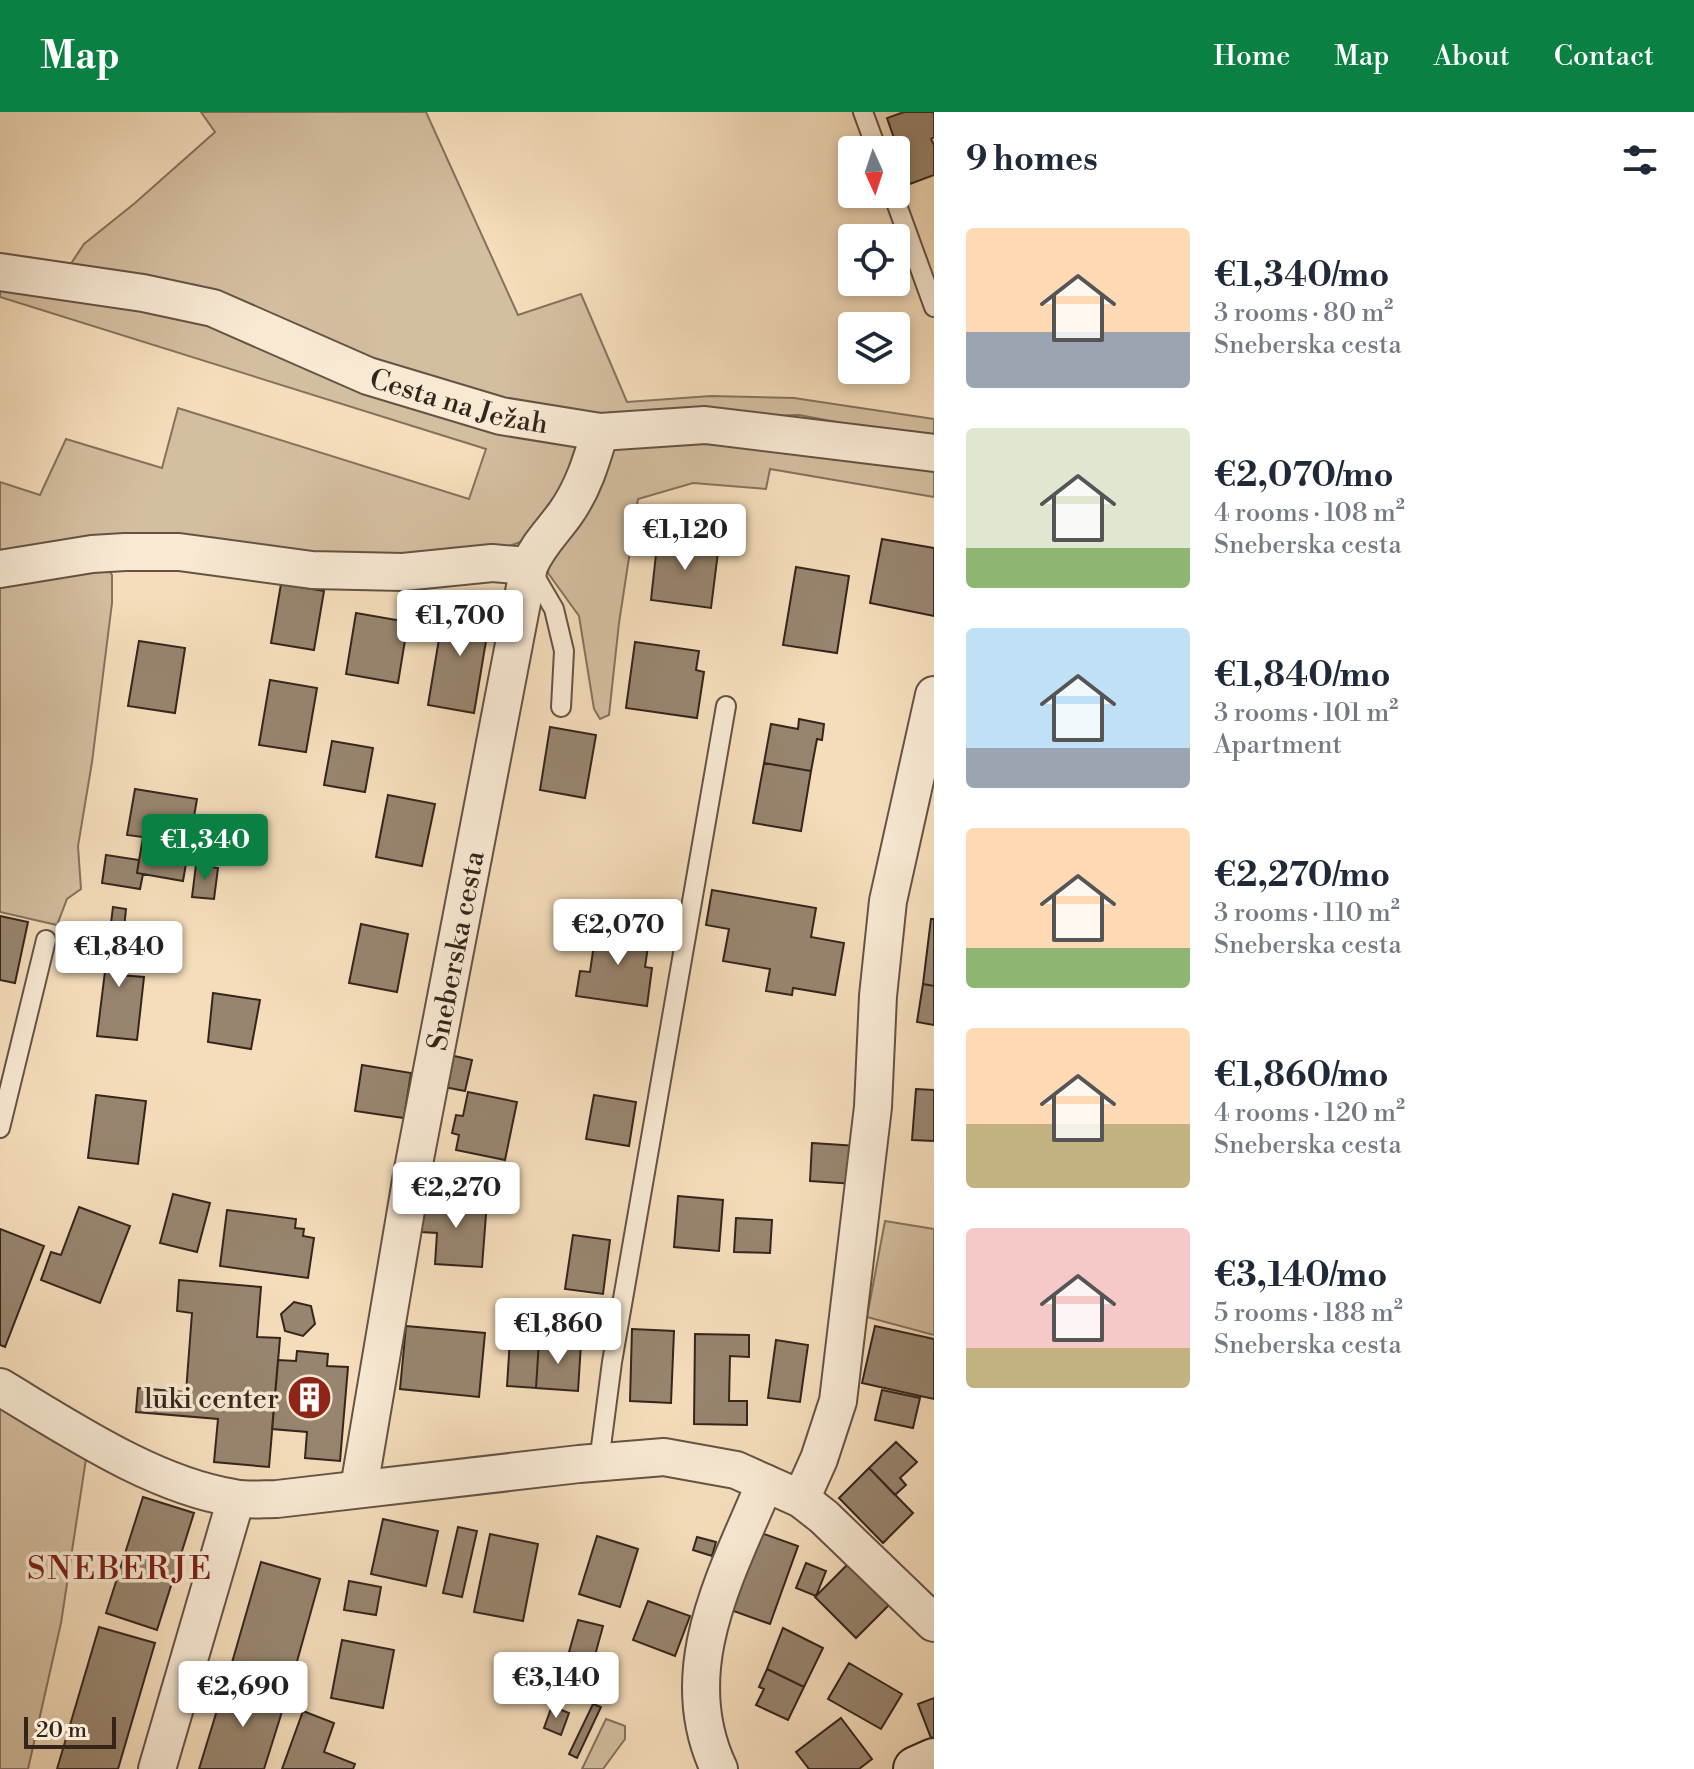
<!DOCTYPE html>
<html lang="en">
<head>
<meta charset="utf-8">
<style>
  :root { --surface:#fff; --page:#f6f6f7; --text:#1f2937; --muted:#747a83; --accent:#0b8043 }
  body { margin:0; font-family:"Libre Bodoni",serif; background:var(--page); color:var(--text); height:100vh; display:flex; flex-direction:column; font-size:30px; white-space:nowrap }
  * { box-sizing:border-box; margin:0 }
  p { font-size:26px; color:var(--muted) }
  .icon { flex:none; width:44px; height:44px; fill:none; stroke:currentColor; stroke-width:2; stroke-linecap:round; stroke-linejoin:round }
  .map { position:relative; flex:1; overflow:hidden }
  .drawer { display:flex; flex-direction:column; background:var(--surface); width:760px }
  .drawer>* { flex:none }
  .needle { width:52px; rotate:177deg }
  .controls { position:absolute; left:838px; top:24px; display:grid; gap:16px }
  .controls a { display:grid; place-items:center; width:72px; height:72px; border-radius:8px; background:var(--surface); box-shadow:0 4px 12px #0003; font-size:40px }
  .scale { position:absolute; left:24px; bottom:20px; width:92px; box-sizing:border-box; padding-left:8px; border:4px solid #34251c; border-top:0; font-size:22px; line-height:28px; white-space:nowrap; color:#34251c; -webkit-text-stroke:6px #f8e9d3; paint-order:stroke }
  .price { position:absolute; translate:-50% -68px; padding:0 18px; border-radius:8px; background:#fff; color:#222; font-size:26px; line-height:52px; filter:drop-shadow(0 2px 4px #0008) }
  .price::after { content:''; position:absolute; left:50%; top:48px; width:24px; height:18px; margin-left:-12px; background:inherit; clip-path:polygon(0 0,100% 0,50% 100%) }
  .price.on { background:var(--accent); color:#fff }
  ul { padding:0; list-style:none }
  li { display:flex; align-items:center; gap:24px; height:200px; padding:0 32px }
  li span { display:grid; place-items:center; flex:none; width:224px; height:160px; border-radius:8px; color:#555 }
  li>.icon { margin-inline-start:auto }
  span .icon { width:96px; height:96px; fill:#fffc; stroke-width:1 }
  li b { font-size:34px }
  h2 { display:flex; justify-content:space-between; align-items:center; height:96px; padding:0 32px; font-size:34px }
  header { display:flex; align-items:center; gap:48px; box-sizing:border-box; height:112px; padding:0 40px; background:var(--accent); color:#fff }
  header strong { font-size:38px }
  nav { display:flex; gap:44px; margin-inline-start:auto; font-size:28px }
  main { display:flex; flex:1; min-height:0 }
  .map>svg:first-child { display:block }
  .green { fill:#d4bea0; stroke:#84725e; stroke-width:2 }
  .building { fill:#98856f; stroke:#34251c; stroke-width:2 }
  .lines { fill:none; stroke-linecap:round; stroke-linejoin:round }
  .lane-casing { stroke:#645344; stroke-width:22 }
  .street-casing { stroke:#645344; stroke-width:40 }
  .secondary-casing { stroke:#34251c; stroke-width:48 }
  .lane { stroke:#f8e9d3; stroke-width:18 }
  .street { stroke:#f8e9d3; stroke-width:36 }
  .secondary { stroke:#f8e9d3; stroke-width:44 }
  .labels { text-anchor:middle; stroke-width:7; stroke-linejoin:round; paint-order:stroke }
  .street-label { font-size:28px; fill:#34251c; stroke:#f8e9d3 }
  .poi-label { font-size:28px; fill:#34251c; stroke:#f8e9d3; text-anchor:end }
  .quarter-label { font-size:32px; letter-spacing:2px; fill:#7a1f14; stroke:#f8e9d3 }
</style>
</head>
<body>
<header>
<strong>Map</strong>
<nav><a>Home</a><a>Map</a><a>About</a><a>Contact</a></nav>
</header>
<main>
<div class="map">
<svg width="934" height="1657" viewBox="0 0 934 1657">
  <rect width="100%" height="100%" fill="#f5ddbb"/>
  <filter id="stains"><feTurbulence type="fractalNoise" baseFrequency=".0025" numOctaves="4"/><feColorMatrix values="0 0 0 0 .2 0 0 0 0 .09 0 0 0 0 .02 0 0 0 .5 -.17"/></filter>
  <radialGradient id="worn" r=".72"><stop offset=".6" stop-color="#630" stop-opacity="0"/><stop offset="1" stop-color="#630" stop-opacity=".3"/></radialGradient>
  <path class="green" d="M201 0H426L518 203 581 182 627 290 711 284 794 286 934 307V328L799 303 619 308 544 303 70 153 84 132 135 91 215 20Z
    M0 161 97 175 580 333V347L537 424 512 433 479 441 0 452V370L40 383 66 327 162 356 178 296 469 387 486 337 0 185Z
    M676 322 934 347V385L770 357 766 377 693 371 638 387 619 511 609 603 600 607 594 597 579 504 548 461 550 438 614 333Z
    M103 450 112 463V491L92 650 78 734 81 777 67 787 57 813 0 800V463Z
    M885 1109 934 1117V1223L867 1205Z
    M0 1289 86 1347 61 1511 28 1657H0Z
    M606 1607 625 1614V1627L603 1657H582Z"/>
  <path class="building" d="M904 0H934V25L931 27 934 33V63L910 72 887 6Z
    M658 424 719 432 711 496 651 488Z
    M882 427 934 436V504L870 491Z
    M796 455 849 464 837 541 783 533Z
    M281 472 324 479 314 538 271 531Z
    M445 491 491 499 474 601 428 593Z
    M356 501 408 510 398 571 346 562Z
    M139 529 185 536 175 601 128 594Z
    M635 530 699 539 696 558 704 560 697 606 626 596Z
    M270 568 317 576 306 640 259 633Z
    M799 607 824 612 822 628 817 627 811 659 764 651 771 612 798 617Z
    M550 615 596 623 585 686 540 678Z
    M332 629 373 636 365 680 324 673Z
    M764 651 811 659 801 719 753 711Z
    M135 677 197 687 183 769 137 761 143 725 127 723Z
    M388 683 435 692 422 754 376 745Z
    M106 743 139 748 137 761 143 762 140 777 102 771Z
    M196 753 218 756 214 787 192 785Z
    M712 778 816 796 811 825 844 831 835 883 793 876 792 883 766 879 770 857 723 849 729 817 706 813Z
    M113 795 126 797 119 863 144 865 137 928 97 924Z
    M0 804 28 810 15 871 0 868Z
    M931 807H934V874L923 872Z
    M361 812 408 822 397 880 349 871Z
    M597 812 650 820 645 855 652 856 647 894 576 884 580 859 590 860Z
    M923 872 934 874V913L917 910Z
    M213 881 260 888 251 937 208 930Z
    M450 943 472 948 465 979 444 975Z
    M362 953 411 961 404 1006 355 999Z
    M916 977 934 978V1029L912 1028Z
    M468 980 517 990 505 1048 456 1038 459 1023 452 1021 456 1003 463 1004Z
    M96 983 146 989 138 1052 88 1046Z
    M594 983 636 990 629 1034 586 1027Z
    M812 1031 857 1034 855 1072 810 1069Z
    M173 1082 210 1091 197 1140 160 1131Z
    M424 1084 487 1089 482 1155 435 1152 437 1121 421 1120Z
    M678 1084 723 1088 719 1139 674 1135Z
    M79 1095 130 1114 100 1191 41 1168 51 1140 61 1143Z
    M227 1098 296 1107 295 1116 304 1117 303 1124 314 1126 308 1166 220 1154Z
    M736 1106 772 1108 770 1141 734 1140Z
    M0 1117 44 1134 5 1235 0 1233Z
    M573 1123 610 1128 603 1182 565 1177Z
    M179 1168 261 1175 257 1225 280 1226 269 1355 214 1350 218 1307 136 1300 138 1276 186 1280 192 1201 177 1199Z
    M294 1190 311 1194 315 1212 303 1224 285 1219 281 1202Z
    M406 1214 485 1221 479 1285 400 1277Z
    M875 1214 934 1227V1287L862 1271Z
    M632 1217 674 1219 671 1291 630 1289Z
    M695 1222 749 1223V1245L730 1244 729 1289H747V1313L694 1312Z
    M510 1227 539 1229 536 1276 507 1274Z
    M776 1228 808 1233 800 1290 768 1286Z
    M539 1229 581 1232 578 1279 536 1276Z
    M297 1239 328 1242 327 1254 348 1255 340 1349 305 1346 307 1320 272 1317 278 1248 296 1249Z
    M882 1278 920 1286 913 1316 875 1308Z
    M896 1330 917 1350 900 1366 906 1373 895 1383 869 1356Z
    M869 1356 913 1401 883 1431 839 1386Z
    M143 1385 194 1401 157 1518 106 1501Z
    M383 1407 438 1419 426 1474 371 1462Z
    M458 1415 477 1419 462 1485 443 1481Z
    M753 1418 798 1434 770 1512 725 1496Z
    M490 1422 538 1432 523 1509 474 1500Z
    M597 1424 638 1437 620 1495 579 1482Z
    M697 1425 716 1430 712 1444 693 1438Z
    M852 1448 893 1489 856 1526 815 1485Z
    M261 1450 320 1467 291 1571 231 1554Z
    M806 1451 826 1459 816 1484 796 1476Z
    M349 1469 381 1475 376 1503 344 1498Z
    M648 1489 690 1504 675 1544 633 1528Z
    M578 1508 603 1514 594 1547 569 1540Z
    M99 1515 155 1531 118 1657H57Z
    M783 1516 823 1536 804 1575 767 1557Z
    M342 1528 394 1538 383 1596 331 1586Z
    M849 1551 902 1582 881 1617 828 1587Z
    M767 1557 804 1575 788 1608 756 1593 764 1577 759 1575Z
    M226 1569 286 1587 264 1657H199Z
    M934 1586V1625L931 1626 918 1592Z
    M593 1592 601 1595 577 1646 569 1642Z
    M552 1594 569 1601 561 1623 544 1616Z
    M303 1599 334 1611 324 1640 355 1652 353 1657H282Z
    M841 1606 872 1647 859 1657H809L796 1640Z"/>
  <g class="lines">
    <defs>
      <path id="lane" d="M863 0 877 38
        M893 82 934 195
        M530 456 554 497 564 539 561 595
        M0 1016 46 828
        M599 1350 612 1250 726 594"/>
      <g id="street">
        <path id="s1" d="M0 160 143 181 213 196 368 264 501 304 600 320 705 313 934 341"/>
        <path d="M0 457 92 442 125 440H179L312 458 403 460 492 451 529 454"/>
        <path d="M0 1275C70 1317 153 1373 234 1386 248 1389 263 1387 277 1387L579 1352 664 1345 736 1358 801 1387 824 1405 934 1511"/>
        <path id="s2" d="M359 1376 413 1057 529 454C538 433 552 420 565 402 583 377 591 350 600 320"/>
        <path d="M801 1387 819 1347 838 1289 873 995 878 884 888 789 934 583"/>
        <path d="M157 1657 236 1387"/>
        <path d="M719 1657C672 1558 727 1462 765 1371"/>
      </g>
      <path id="secondary" d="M916 1657 934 1649"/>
    </defs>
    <use href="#lane" class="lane-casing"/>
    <use href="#street" class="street-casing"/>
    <use href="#secondary" class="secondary-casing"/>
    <use href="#lane" class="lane"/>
    <use href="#street" class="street"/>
    <use href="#secondary" class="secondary"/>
  </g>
  <defs>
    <symbol id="building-disc" viewBox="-11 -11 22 22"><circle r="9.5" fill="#8f2418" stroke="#f8e9d3"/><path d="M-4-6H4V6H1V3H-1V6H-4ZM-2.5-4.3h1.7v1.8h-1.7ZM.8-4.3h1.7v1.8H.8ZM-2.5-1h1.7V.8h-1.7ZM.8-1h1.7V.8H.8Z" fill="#fff"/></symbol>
  </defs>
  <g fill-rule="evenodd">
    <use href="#building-disc" x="284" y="1260" width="51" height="51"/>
  </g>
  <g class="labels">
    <g class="street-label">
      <text dy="10" stroke="none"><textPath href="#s1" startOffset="480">Cesta na Ježah</textPath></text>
      <text dy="10" stroke="none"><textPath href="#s2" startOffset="546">Sneberska cesta</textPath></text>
    </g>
    <g class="poi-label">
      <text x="279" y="1296">luki center</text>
    </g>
    <g class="quarter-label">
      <text x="120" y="1467">SNEBERJE</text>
    </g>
  </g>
  <rect width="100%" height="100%" filter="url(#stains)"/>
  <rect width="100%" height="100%" fill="url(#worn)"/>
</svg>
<div class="controls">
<a><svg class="needle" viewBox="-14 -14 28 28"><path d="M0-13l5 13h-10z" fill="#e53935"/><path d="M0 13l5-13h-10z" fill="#747a83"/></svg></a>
<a><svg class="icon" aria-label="locate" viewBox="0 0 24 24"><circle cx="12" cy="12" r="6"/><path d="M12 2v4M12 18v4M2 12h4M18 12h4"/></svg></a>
<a><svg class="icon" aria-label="layers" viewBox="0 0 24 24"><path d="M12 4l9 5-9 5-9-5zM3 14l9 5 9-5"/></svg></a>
</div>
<div class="scale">20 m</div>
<b class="price" style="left:685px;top:460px">€1,120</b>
<b class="price" style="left:460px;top:546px">€1,700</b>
<b class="price on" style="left:205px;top:770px">€1,340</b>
<b class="price" style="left:618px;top:855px">€2,070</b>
<b class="price" style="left:119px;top:877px">€1,840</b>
<b class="price" style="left:456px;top:1118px">€2,270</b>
<b class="price" style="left:558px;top:1254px">€1,860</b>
<b class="price" style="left:556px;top:1608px">€3,140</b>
<b class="price" style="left:243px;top:1617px">€2,690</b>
</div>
<section class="drawer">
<h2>9 homes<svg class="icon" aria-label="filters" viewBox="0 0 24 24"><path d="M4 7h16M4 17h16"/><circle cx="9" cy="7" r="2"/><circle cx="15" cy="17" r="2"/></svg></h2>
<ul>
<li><span style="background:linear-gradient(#ffd9b3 65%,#9aa5b1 0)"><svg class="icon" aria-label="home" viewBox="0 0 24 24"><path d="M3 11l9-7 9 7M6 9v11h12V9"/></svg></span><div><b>€1,340/mo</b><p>3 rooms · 80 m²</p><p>Sneberska cesta</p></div></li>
<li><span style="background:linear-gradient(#dfe7d0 75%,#8fb573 0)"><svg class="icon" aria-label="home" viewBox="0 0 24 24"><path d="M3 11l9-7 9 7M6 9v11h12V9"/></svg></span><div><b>€2,070/mo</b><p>4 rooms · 108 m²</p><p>Sneberska cesta</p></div></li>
<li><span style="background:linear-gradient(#bfe0f5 75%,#9aa5b1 0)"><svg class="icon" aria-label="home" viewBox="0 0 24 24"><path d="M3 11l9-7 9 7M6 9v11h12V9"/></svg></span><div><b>€1,840/mo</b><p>3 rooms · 101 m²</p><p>Apartment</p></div></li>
<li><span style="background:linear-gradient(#ffd9b3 75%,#8fb573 0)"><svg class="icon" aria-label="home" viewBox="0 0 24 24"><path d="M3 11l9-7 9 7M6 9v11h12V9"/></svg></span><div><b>€2,270/mo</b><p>3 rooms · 110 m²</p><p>Sneberska cesta</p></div></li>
<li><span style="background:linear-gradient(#ffd9b3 60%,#c2b280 0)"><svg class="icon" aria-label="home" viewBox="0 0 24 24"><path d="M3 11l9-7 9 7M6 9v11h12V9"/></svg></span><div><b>€1,860/mo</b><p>4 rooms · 120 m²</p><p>Sneberska cesta</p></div></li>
<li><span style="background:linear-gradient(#f6c9c9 75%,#c2b280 0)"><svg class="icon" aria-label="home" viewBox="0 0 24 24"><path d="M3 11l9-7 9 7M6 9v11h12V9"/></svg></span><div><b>€3,140/mo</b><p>5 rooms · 188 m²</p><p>Sneberska cesta</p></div></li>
</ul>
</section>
</main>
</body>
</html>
